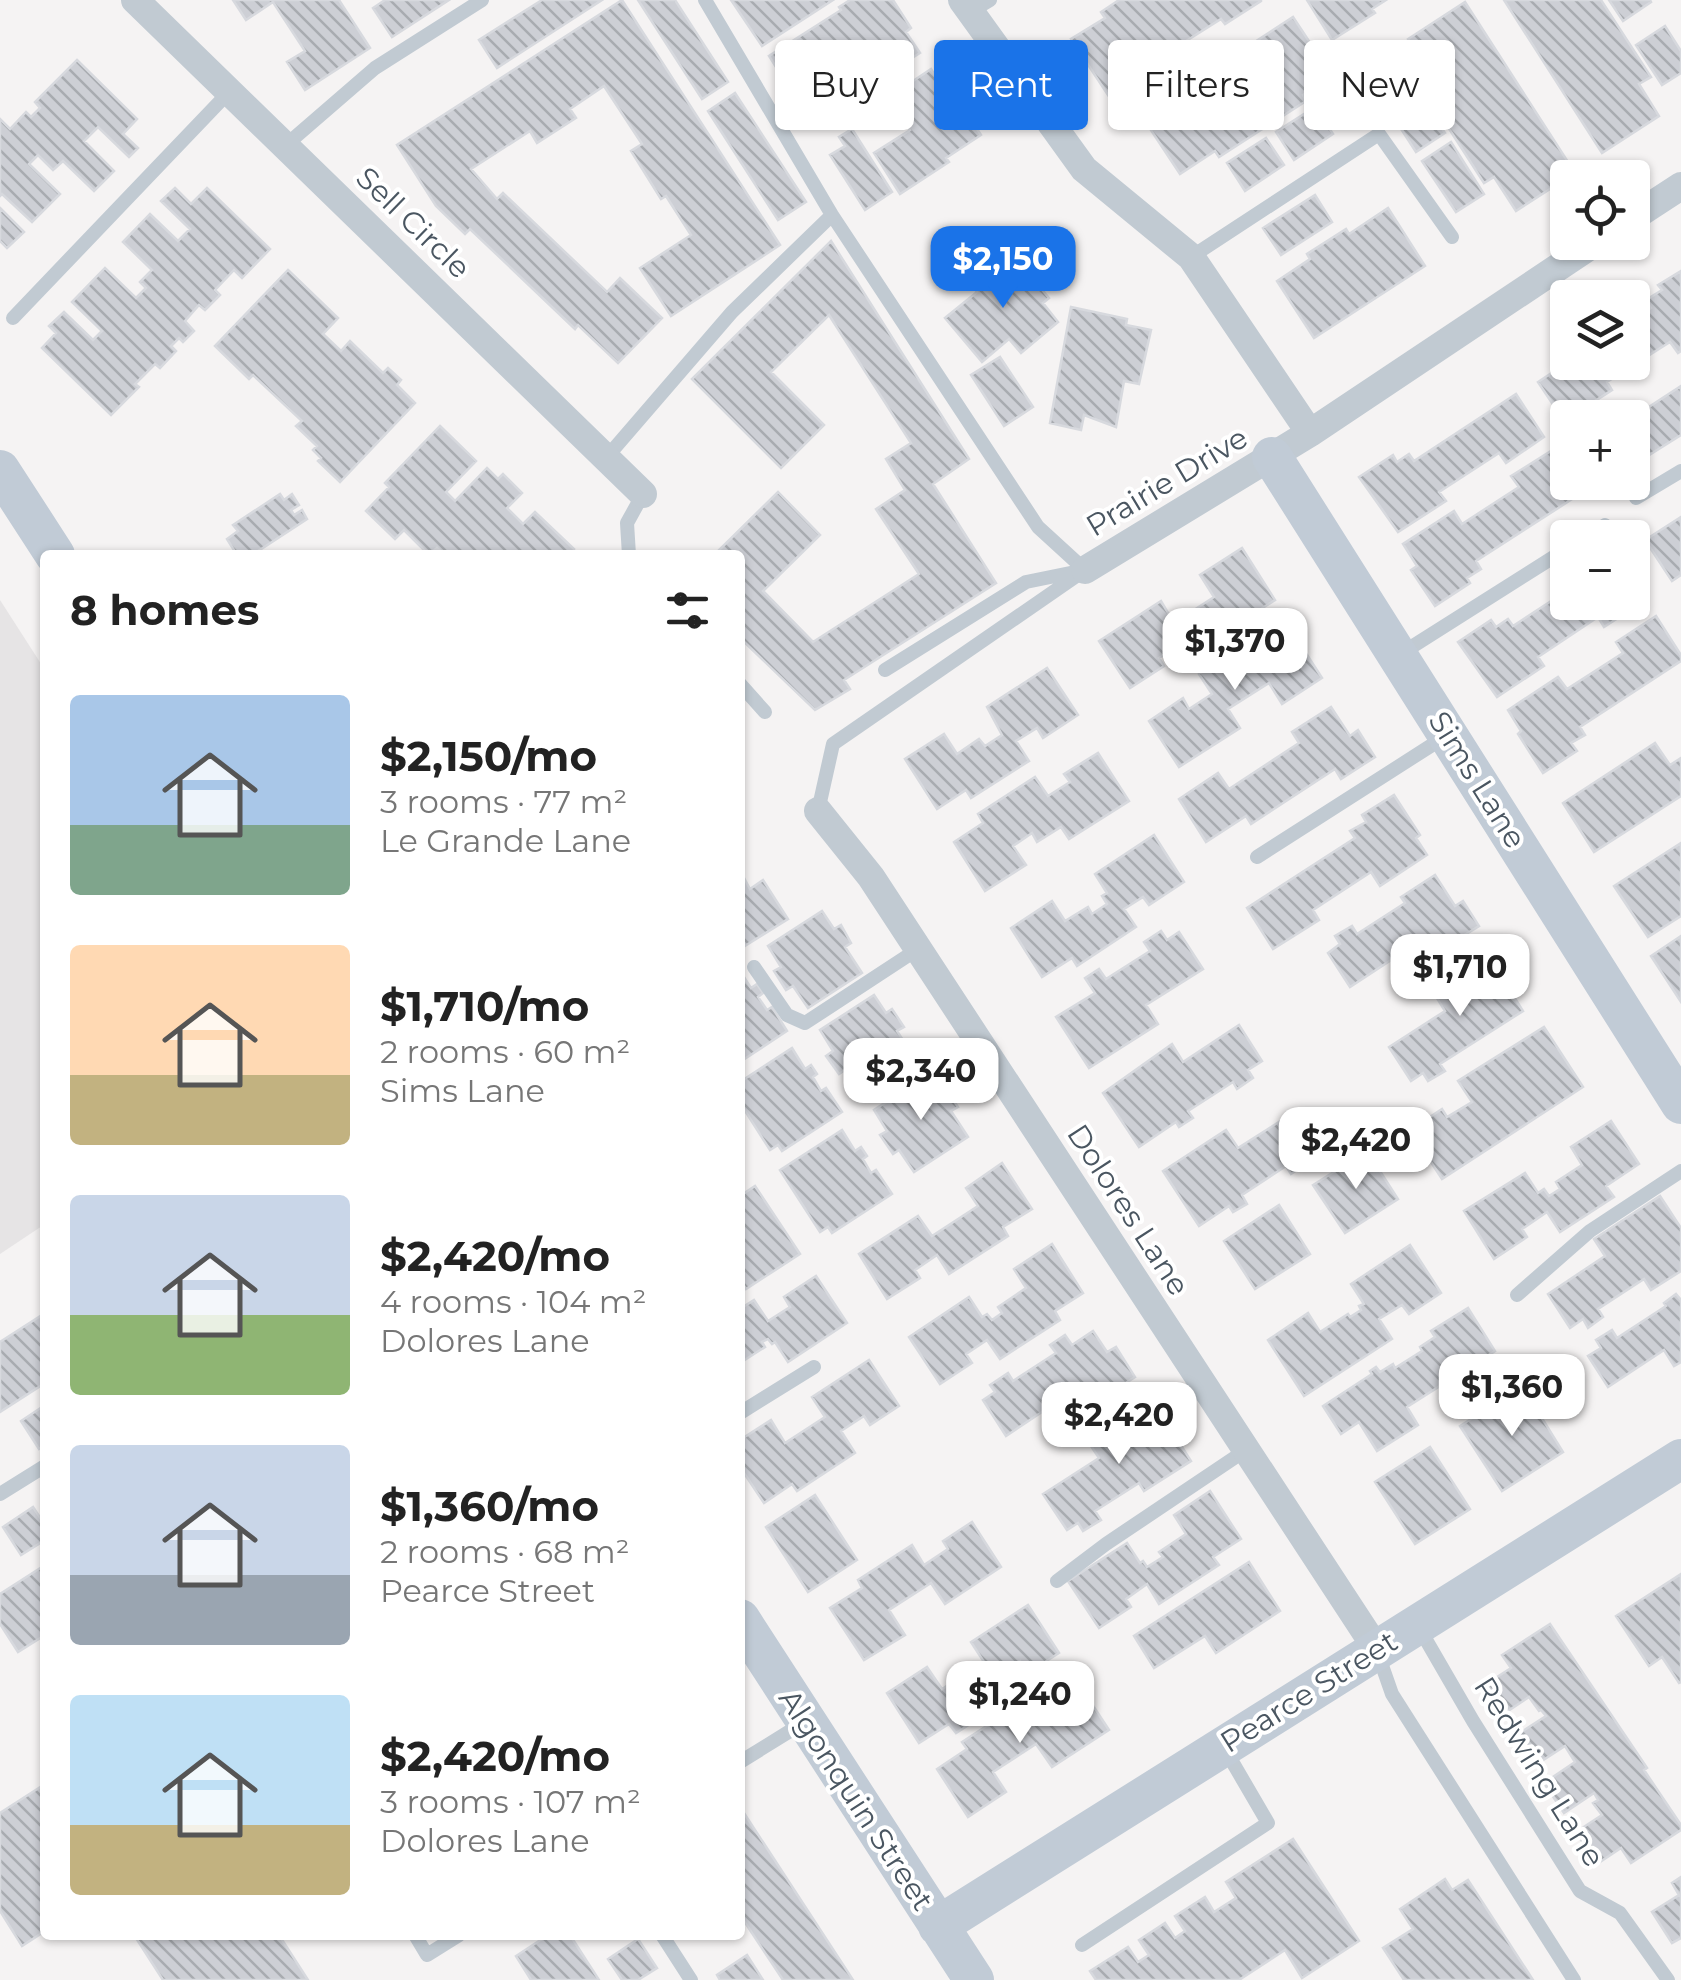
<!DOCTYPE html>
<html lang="en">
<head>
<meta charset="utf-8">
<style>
  :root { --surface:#fff; --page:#f2f2f2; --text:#222; --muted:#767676; --accent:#1a73e8 }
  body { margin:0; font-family:Montserrat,sans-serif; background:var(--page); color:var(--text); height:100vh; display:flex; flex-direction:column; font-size:38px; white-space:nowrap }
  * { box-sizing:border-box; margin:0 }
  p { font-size:32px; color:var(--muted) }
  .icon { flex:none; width:55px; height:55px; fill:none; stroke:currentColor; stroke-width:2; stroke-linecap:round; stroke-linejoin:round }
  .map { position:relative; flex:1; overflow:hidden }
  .side { position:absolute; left:40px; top:550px; width:705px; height:1390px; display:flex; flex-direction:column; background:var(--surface); border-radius:10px; box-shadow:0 2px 8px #0004 }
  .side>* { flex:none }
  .hud { position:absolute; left:775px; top:40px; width:755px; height:90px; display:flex; gap:20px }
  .tools { position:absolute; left:1550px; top:160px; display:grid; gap:20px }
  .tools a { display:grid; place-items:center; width:100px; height:100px; border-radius:10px; background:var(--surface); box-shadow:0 2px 8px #0004; font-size:50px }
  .price { position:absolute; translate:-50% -85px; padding:0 22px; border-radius:20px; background:#fff; color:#222; font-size:32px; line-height:65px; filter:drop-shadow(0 2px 5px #0008) }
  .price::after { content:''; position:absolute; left:50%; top:60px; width:30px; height:22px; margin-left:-15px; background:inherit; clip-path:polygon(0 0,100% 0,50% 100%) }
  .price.selected { background:var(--accent); color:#fff }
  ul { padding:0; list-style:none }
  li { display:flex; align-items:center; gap:30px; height:250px; padding:0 30px }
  li span { display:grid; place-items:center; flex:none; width:280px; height:200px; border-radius:10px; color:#555 }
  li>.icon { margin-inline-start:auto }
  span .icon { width:120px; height:120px; fill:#fffc; stroke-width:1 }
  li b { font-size:42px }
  h2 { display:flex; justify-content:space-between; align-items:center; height:120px; padding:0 30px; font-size:42px }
  .tag { padding:0 35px; border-radius:10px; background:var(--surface); box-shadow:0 2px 8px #0004; font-size:35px; line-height:90px }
  .tag.selected { background:var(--accent); color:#fff }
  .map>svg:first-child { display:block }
  .education { fill:#e6e4e5 }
  .building { fill:url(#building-back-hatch); stroke:#d7d9de; stroke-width:2.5 }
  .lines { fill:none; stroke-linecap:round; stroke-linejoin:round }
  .lane { stroke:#c1cad2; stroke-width:14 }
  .street { stroke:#c1cad2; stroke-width:28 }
  .secondary { stroke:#c1cbd6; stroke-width:40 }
  .labels { text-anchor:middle; stroke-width:8; stroke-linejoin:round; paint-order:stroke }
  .street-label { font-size:30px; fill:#4a5661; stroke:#fff }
</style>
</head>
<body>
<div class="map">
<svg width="1681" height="1980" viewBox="0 0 1681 1980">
  <defs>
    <pattern id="building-back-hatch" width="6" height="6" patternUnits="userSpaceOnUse" patternTransform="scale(2.5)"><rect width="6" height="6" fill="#cdcfd5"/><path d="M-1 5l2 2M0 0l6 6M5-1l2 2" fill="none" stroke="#a8abb0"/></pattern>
  </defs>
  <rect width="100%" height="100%" fill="#f5f3f3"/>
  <path class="education" d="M0 600 45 670V1224L0 1254Z"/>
  <path class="building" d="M233 0H339L370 48 305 90 287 62 305 51 273 2 246 20Z
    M385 0H449L392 37 373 8Z
    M542 0H602L497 68 479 40Z
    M622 0 780 245 671 316 640 268 691 235 666 196 661 199 631 151 642 144 604 86 570 109 576 118 537 143 530 131 471 169 497 199 503 193 607 292 620 278 662 318 618 363 578 325 575 329 470 229 465 234 436 206 397 145Z
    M638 0H675L728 82 702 99Z
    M731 0H833L762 46Z
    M850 0H893L911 28 906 32 920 53 876 81 859 55 822 79 831 93 803 110 769 56 841 10 839 7Z
    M1119 0H1261V1L1225 24 1221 19 1153 62 1157 68 1110 98 1071 39 1105 18 1101 12Z
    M1307 0H1386L1372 9 1375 13 1332 40Z
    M1504 0H1601L1651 77 1639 84 1659 116 1602 153Z
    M1609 0H1650L1651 2 1623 21Z
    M1465 2 1575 173 1516 211 1494 177 1484 183 1417 79 1429 71 1408 39Z
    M1293 17 1332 76 1303 95 1306 101 1219 157 1215 151 1180 174 1141 115 1182 88 1186 94 1254 50 1250 45Z
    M1665 26 1681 51V73L1662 85 1636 45Z
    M77 60 137 119 123 134 138 148 129 157 98 127 84 141 114 171 94 191 63 161 53 170 38 155 29 164 60 194 32 222 2 194 0 196V119L10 129 26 112 31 117 40 108 35 102Z
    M931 69 945 91 950 88 981 135 946 158 949 162 900 194 874 153 910 130 889 97Z
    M931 69 945 91 950 88 981 135 946 158 949 162 900 194 874 153 910 130 889 97Z
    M735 93 806 202 778 220 708 111Z
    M1419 94 1445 133 1416 152 1390 112Z
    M1315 107 1333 134 1294 160 1276 132Z
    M852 129 892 192 865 210 830 155 845 146 839 137Z
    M1266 138 1284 165 1245 191 1227 163Z
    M1451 142 1484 194 1456 212 1422 161Z
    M175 188 191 204 207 188 270 249 242 278 234 270 215 290 220 295 205 310 199 305 185 321 194 331 183 342 179 338 171 346 176 351 160 368 155 364 135 384 139 387 111 415 42 348 56 333 49 326 64 312 93 340 102 331 72 302 105 268 136 298 146 288 140 282 152 270 123 242 150 214 178 241 190 229 161 201Z
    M1315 195 1332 222 1281 255 1263 228Z
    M0 208 24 232 7 248 0 241Z
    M1388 208 1425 266 1314 338 1277 281 1310 259 1307 254 1346 229 1349 234Z
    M831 241 969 459 933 484 996 583 844 680 850 689 815 710 740 638V555H714L778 492 820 535 763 591 813 642 919 574 876 509 905 490 886 459 911 443 829 315 771 372 824 425 781 468 692 379Z
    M1012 254 1049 298 1043 303 1058 322 1021 353 1009 339 982 362 945 318 977 292 973 287Z
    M288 270 338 318 323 334 341 351 350 341 383 373 388 368 401 380 397 385 415 403 340 482 318 461 321 458 313 450 317 446 296 426 302 421 253 375 249 379 215 346Z
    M1681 271V351L1678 353 1670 342 1607 382 1612 390 1564 421 1538 382 1568 362H1632V321L1651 308 1646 300 1662 290 1658 285Z
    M1071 307 1127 319 1126 325 1151 330 1139 384 1124 381 1116 427 1084 415 1081 430 1050 423Z
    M1000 357 1033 407 1004 426 971 375Z
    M1681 386V435L1646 457 1641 450 1632 455V418Z
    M1516 394 1544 437 1506 463 1499 453 1439 492 1446 501 1398 532 1359 477 1393 455 1397 462 1409 454 1414 461Z
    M440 426 476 461 446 492 455 501 487 468 498 479 503 474 522 493 507 508 523 524 535 512 574 549 568 555H445L437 548 429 555 404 530 395 539 366 511 389 487 385 483Z
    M1551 451 1568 475V482H1572L1580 494 1476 561 1481 569 1467 578 1470 583 1435 606 1411 570 1417 566 1403 544 1454 511 1462 524 1519 487 1511 476Z
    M280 494 284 500 292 494 299 505 291 510 294 515 302 510 307 519 252 555H237L227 539 238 531 233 525Z
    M1681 517V575L1672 581 1645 540Z
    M1242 548 1275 600 1245 619 1250 626 1193 663 1180 644 1159 658 1164 666 1130 688 1099 641 1161 601 1174 623 1214 597 1200 575Z
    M1632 586 1643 602 1604 627 1598 617 1538 657 1544 666 1497 697 1458 642 1491 620 1496 627 1508 619 1513 626 1568 590V602H1632Z
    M1656 616 1681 655V661L1580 727 1585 735 1571 743 1577 751 1543 773 1518 734 1521 731 1508 710 1558 677 1567 689 1623 653 1616 642Z
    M1289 627 1322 678 1282 704 1269 683 1228 709 1240 728 1179 767 1149 721 1183 698 1189 709 1212 694 1199 674 1256 637 1261 646Z
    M1047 668 1078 715 1043 738 1037 728 1016 741 1029 761 971 798 966 790 937 809 905 759 944 734 957 754 979 739 985 746 1002 735 987 707Z
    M1331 707 1350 736 1358 730 1375 757 1341 779 1335 769 1251 824 1246 816 1206 842 1179 799 1218 773 1229 789 1299 743 1292 732Z
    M1655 743 1670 765 1681 758V796L1594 852 1563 803Z
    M1098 753 1129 801 1069 839 1061 827 1037 842 1032 833 1013 846 1026 865 985 891 954 842 983 823 978 814 1035 777 1048 796 1070 782 1064 774Z
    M1394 795 1420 835 1416 838 1427 855 1380 886 1371 872 1313 910 1319 920 1273 949 1247 908 1355 838 1350 831 1366 822 1362 815Z
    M1154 835 1184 882 1149 905 1143 897 1124 909 1136 927 1077 966 1072 958 1042 977 1011 928 1052 901 1065 921 1088 907 1092 914 1107 904 1102 896 1107 893 1095 874Z
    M1681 843V916L1648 937 1614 886Z
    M1435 875 1455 906 1463 901 1479 926 1415 966 1405 951 1350 987 1328 953 1340 944 1335 936 1352 926 1357 934 1405 903 1401 897Z
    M743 876 750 889 763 880 788 919 740 949V878Z
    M822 911 834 929 841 925 851 943 845 947 862 973 808 1008 793 986 786 990 774 971 781 967 768 946Z
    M1161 931 1167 940 1179 932 1203 969 1146 1005 1158 1024 1089 1068 1056 1017 1095 993 1085 978 1099 969 1106 979 1150 951 1144 942Z
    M1681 936V1002L1651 956Z
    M1498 954 1519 986 1511 992 1523 1011 1440 1064 1445 1071 1428 1081 1423 1073 1411 1081 1389 1047 1445 1011 1435 995Z
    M740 971 751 988 757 984 763 993 758 997 767 1010 772 1007 787 1031 740 1062Z
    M874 995 886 1013 892 1009 904 1027 897 1031 914 1057 859 1092 845 1070 839 1074 826 1056 833 1051 820 1030Z
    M1239 1025 1262 1061 1248 1070 1253 1078 1237 1089 1233 1082 1188 1111 1193 1118 1179 1127 1176 1122 1139 1147 1103 1093 1172 1044 1183 1062Z
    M1544 1027 1583 1087 1442 1179 1410 1130 1442 1109 1447 1117 1472 1102 1458 1081Z
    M792 1048 805 1069 811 1065 817 1074 813 1077 821 1091 826 1088 842 1112 782 1151 778 1145 770 1150 740 1103V1082Z
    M928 1075 940 1093 946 1089 958 1107 951 1111 968 1137 914 1172 899 1150 893 1154 880 1135 887 1131 874 1110Z
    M1293 1113 1315 1147 1302 1155 1307 1163 1291 1174 1286 1166 1242 1195 1247 1204 1233 1212 1229 1206 1199 1226 1163 1171 1226 1130 1238 1148Z
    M1611 1121 1639 1164 1606 1186 1614 1197 1560 1232 1547 1212 1522 1229 1527 1237 1494 1259 1464 1211 1525 1173 1538 1193 1544 1189 1549 1196 1560 1189 1556 1182 1582 1165 1571 1147Z
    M842 1130 855 1151 861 1147 867 1156 863 1159 871 1173 876 1170 892 1194 832 1233 828 1227 820 1232 780 1170Z
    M1367 1151 1398 1199 1345 1233 1313 1185Z
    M1002 1163 1032 1209 1003 1227 1008 1236 949 1274 937 1255 915 1270 920 1278 887 1299 859 1254 918 1216 932 1236 978 1206 966 1188Z
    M755 1186 800 1254 746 1289 740 1280V1196Z
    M1660 1196 1681 1228V1271L1651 1290 1644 1279 1598 1309 1603 1317 1588 1328 1583 1319 1570 1328 1548 1294 1605 1256 1594 1239Z
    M1279 1205 1310 1254 1255 1289 1224 1241Z
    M1052 1244 1083 1293 1055 1311 1060 1320 1000 1359 987 1340 966 1354 972 1363 940 1384 909 1337 969 1297 982 1317 987 1314 992 1320 1002 1313 998 1307 1026 1288 1014 1269Z
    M1410 1245 1441 1293 1409 1314 1402 1305 1379 1319 1392 1339 1304 1396 1268 1340 1308 1313 1320 1332 1348 1314 1350 1317 1361 1310 1359 1306 1364 1304 1351 1284Z
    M816 1276 847 1323 788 1362 775 1342 772 1344 768 1339 762 1342 765 1347 740 1363V1309L754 1300 768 1321 790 1307 784 1297Z
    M1676 1294 1681 1300V1362L1674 1366 1664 1350 1608 1387 1588 1356 1601 1348 1596 1340 1612 1330 1617 1338 1666 1306 1664 1303Z
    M1468 1308 1495 1351 1407 1407 1418 1425 1377 1451 1359 1422 1341 1434 1323 1406 1372 1374 1370 1371 1376 1367 1380 1372 1393 1364 1395 1368 1422 1351 1420 1347 1435 1337 1431 1331Z
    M45 1313V1383L0 1412V1342Z
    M1093 1331 1107 1352 1116 1347 1135 1377 1074 1416 1063 1398 1006 1436 983 1400 995 1392 990 1385 1008 1373 1013 1381 1056 1353 1050 1345 1065 1335 1072 1345Z
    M869 1360 899 1406 870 1425 864 1416 841 1431 855 1453 797 1491 792 1484 764 1503 740 1467V1440L771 1420 785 1443 825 1417 812 1397Z
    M1522 1386 1563 1452 1502 1491 1460 1426Z
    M1153 1401 1191 1461 1144 1491 1139 1483 1095 1511 1101 1520 1083 1531 1078 1523 1067 1530 1043 1494 1099 1458 1089 1443Z
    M45 1405V1445L39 1449 21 1421Z
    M1430 1447 1470 1509 1415 1544 1375 1482Z
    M1210 1491 1241 1539 1213 1557 1219 1565 1159 1604 1147 1584 1126 1599 1131 1607 1099 1628 1068 1581 1127 1543 1140 1563 1143 1561 1147 1567 1163 1557 1159 1552 1186 1534 1174 1515Z
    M815 1495 857 1560 808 1592 766 1527Z
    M33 1507 45 1525V1540L21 1555 3 1527Z
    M972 1522 1001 1567 945 1604 931 1583 889 1610 905 1635 864 1660 830 1608 862 1588 858 1580 912 1545 924 1565 948 1549 943 1541Z
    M1249 1562 1280 1611 1216 1653 1205 1636 1154 1668 1134 1636Z
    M45 1565V1635L18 1652 0 1624V1594Z
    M1681 1574V1682L1679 1683 1662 1657 1649 1666 1616 1616Z
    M1028 1605 1059 1653 1028 1673 1020 1661 998 1676 1012 1697 956 1733 949 1724 919 1743 887 1693 927 1667 942 1689 984 1662 971 1642Z
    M1550 1624 1647 1768 1644 1770 1681 1825V1830L1631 1863 1621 1848 1597 1864 1576 1832 1602 1815 1593 1803 1598 1800 1594 1793 1564 1813 1544 1783 1575 1762 1565 1746 1534 1766 1515 1736 1546 1716 1541 1710 1539 1711 1529 1697 1502 1715 1483 1686 1511 1668 1502 1655Z
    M1078 1683 1109 1730 1052 1767 1036 1744 993 1772 1006 1792 968 1817 937 1769 967 1749 962 1742 1017 1706 1029 1725 1051 1710 1046 1703Z
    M45 1784V1931L22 1946 0 1911V1813Z
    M742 1810 853 1980H783L740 1915Z
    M1293 1839 1359 1941 1302 1978 1285 1950 1239 1980H1096L1090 1971 1128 1947 1138 1962 1149 1955 1139 1940 1165 1923 1175 1938 1185 1931 1175 1916 1205 1897 1214 1912 1236 1898 1226 1882Z
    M1681 1877V1938L1672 1943 1652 1912 1679 1895 1672 1883Z
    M1445 1879 1452 1890 1468 1880 1533 1980H1404L1383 1948 1413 1929 1400 1909Z
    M134 1935H279L308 1980H163Z
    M548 1935H570L599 1980H531L516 1956Z
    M638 1939 657 1968 638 1980H622L608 1959Z
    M747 1955 763 1980H720L717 1975Z"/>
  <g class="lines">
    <path class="lane" d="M705 0 832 215 1038 527 1085 570
      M970 12 990 0
      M286 145 375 68 482 0
      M1191 257 1379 134 1452 237
      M13 318 230 91
      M606 458 732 312 832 215
      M1636 498 1681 471
      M1585 538 1605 525
      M629 555 627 523 643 494
      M1402 653 1568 548
      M885 670 1026 582 1080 571
      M740 684 765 712
      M818 811 833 744 1085 570
      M1257 857 1443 738
      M754 967 787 1015 805 1023 918 949
      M1517 1295 1590 1231 1681 1171
      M740 1413 814 1367
      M0 1494 45 1466
      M1057 1581 1106 1544 1246 1450
      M1418 1626 1473 1721 1580 1891 1620 1913 1668 1980
      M1378 1654 1392 1694 1574 1980
      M740 1762 803 1723
      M415 1935 427 1955 459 1935
      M662 1935 691 1980
      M1082 1945 1268 1823 1226 1751"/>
    <path class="street" d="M135 0 643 494
      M962 0 1084 169 1191 257 1310 433
      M1632 218 1681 186
      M1085 570 1310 433 1596 242
      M818 811 871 877 1376 1648"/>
    <path class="secondary" d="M1272 457 1681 1104
      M0 470 55 555
      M740 1619 974 1980
      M938 1926 1681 1459"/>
  </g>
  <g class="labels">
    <g class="street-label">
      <text transform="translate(413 223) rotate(44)" y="10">Sell Circle</text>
      <text transform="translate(1167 482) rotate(-31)" y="10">Prairie Drive</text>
      <text transform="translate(1477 780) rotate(58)" y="10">Sims Lane</text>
      <text transform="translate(1128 1210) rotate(57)" y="10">Dolores Lane</text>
      <text transform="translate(1309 1692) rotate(-32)" y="10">Pearce Street</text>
      <text transform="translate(1539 1772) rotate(58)" y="10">Redwing Lane</text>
      <text transform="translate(856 1800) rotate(57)" y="10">Algonquin Street</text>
    </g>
  </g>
</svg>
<div class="tools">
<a><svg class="icon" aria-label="locate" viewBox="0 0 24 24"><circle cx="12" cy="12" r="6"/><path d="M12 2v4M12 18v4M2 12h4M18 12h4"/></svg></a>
<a><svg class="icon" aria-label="layers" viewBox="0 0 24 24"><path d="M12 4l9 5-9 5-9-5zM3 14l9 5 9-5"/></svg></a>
<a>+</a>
<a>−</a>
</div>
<b class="price selected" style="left:1003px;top:311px">$2,150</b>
<b class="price" style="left:1235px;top:693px">$1,370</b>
<b class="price" style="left:1460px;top:1019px">$1,710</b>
<b class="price" style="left:921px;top:1123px">$2,340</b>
<b class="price" style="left:1356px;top:1192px">$2,420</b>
<b class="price" style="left:1512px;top:1439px">$1,360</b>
<b class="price" style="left:1119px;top:1467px">$2,420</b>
<b class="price" style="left:1020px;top:1746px">$1,240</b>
<div class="hud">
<a class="tag">Buy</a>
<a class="tag selected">Rent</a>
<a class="tag">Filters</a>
<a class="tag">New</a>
</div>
<section class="side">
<h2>8 homes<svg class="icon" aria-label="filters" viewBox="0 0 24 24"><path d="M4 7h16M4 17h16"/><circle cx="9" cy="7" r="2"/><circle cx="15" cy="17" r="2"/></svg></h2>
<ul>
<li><span style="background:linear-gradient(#a9c7e8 65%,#7fa58c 0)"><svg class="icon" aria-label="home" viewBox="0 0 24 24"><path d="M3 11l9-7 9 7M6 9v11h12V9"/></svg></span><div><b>$2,150/mo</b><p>3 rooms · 77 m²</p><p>Le Grande Lane</p></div></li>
<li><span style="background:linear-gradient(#ffd9b3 65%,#c2b280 0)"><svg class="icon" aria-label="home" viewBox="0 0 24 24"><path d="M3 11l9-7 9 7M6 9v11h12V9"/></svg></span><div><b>$1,710/mo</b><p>2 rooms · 60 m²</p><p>Sims Lane</p></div></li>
<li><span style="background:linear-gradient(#c9d6e8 60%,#8fb573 0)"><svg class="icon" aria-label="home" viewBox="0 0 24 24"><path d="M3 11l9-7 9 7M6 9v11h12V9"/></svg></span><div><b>$2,420/mo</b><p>4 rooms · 104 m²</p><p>Dolores Lane</p></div></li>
<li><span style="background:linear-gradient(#c9d6e8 65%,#9aa5b1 0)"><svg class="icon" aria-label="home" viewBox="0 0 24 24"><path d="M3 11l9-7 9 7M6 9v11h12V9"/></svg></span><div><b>$1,360/mo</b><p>2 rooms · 68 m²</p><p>Pearce Street</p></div></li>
<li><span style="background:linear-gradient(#bfe0f5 65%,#c2b280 0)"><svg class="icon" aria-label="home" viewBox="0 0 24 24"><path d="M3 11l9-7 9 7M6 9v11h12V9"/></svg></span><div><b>$2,420/mo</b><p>3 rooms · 107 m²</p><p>Dolores Lane</p></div></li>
</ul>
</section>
</div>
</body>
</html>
